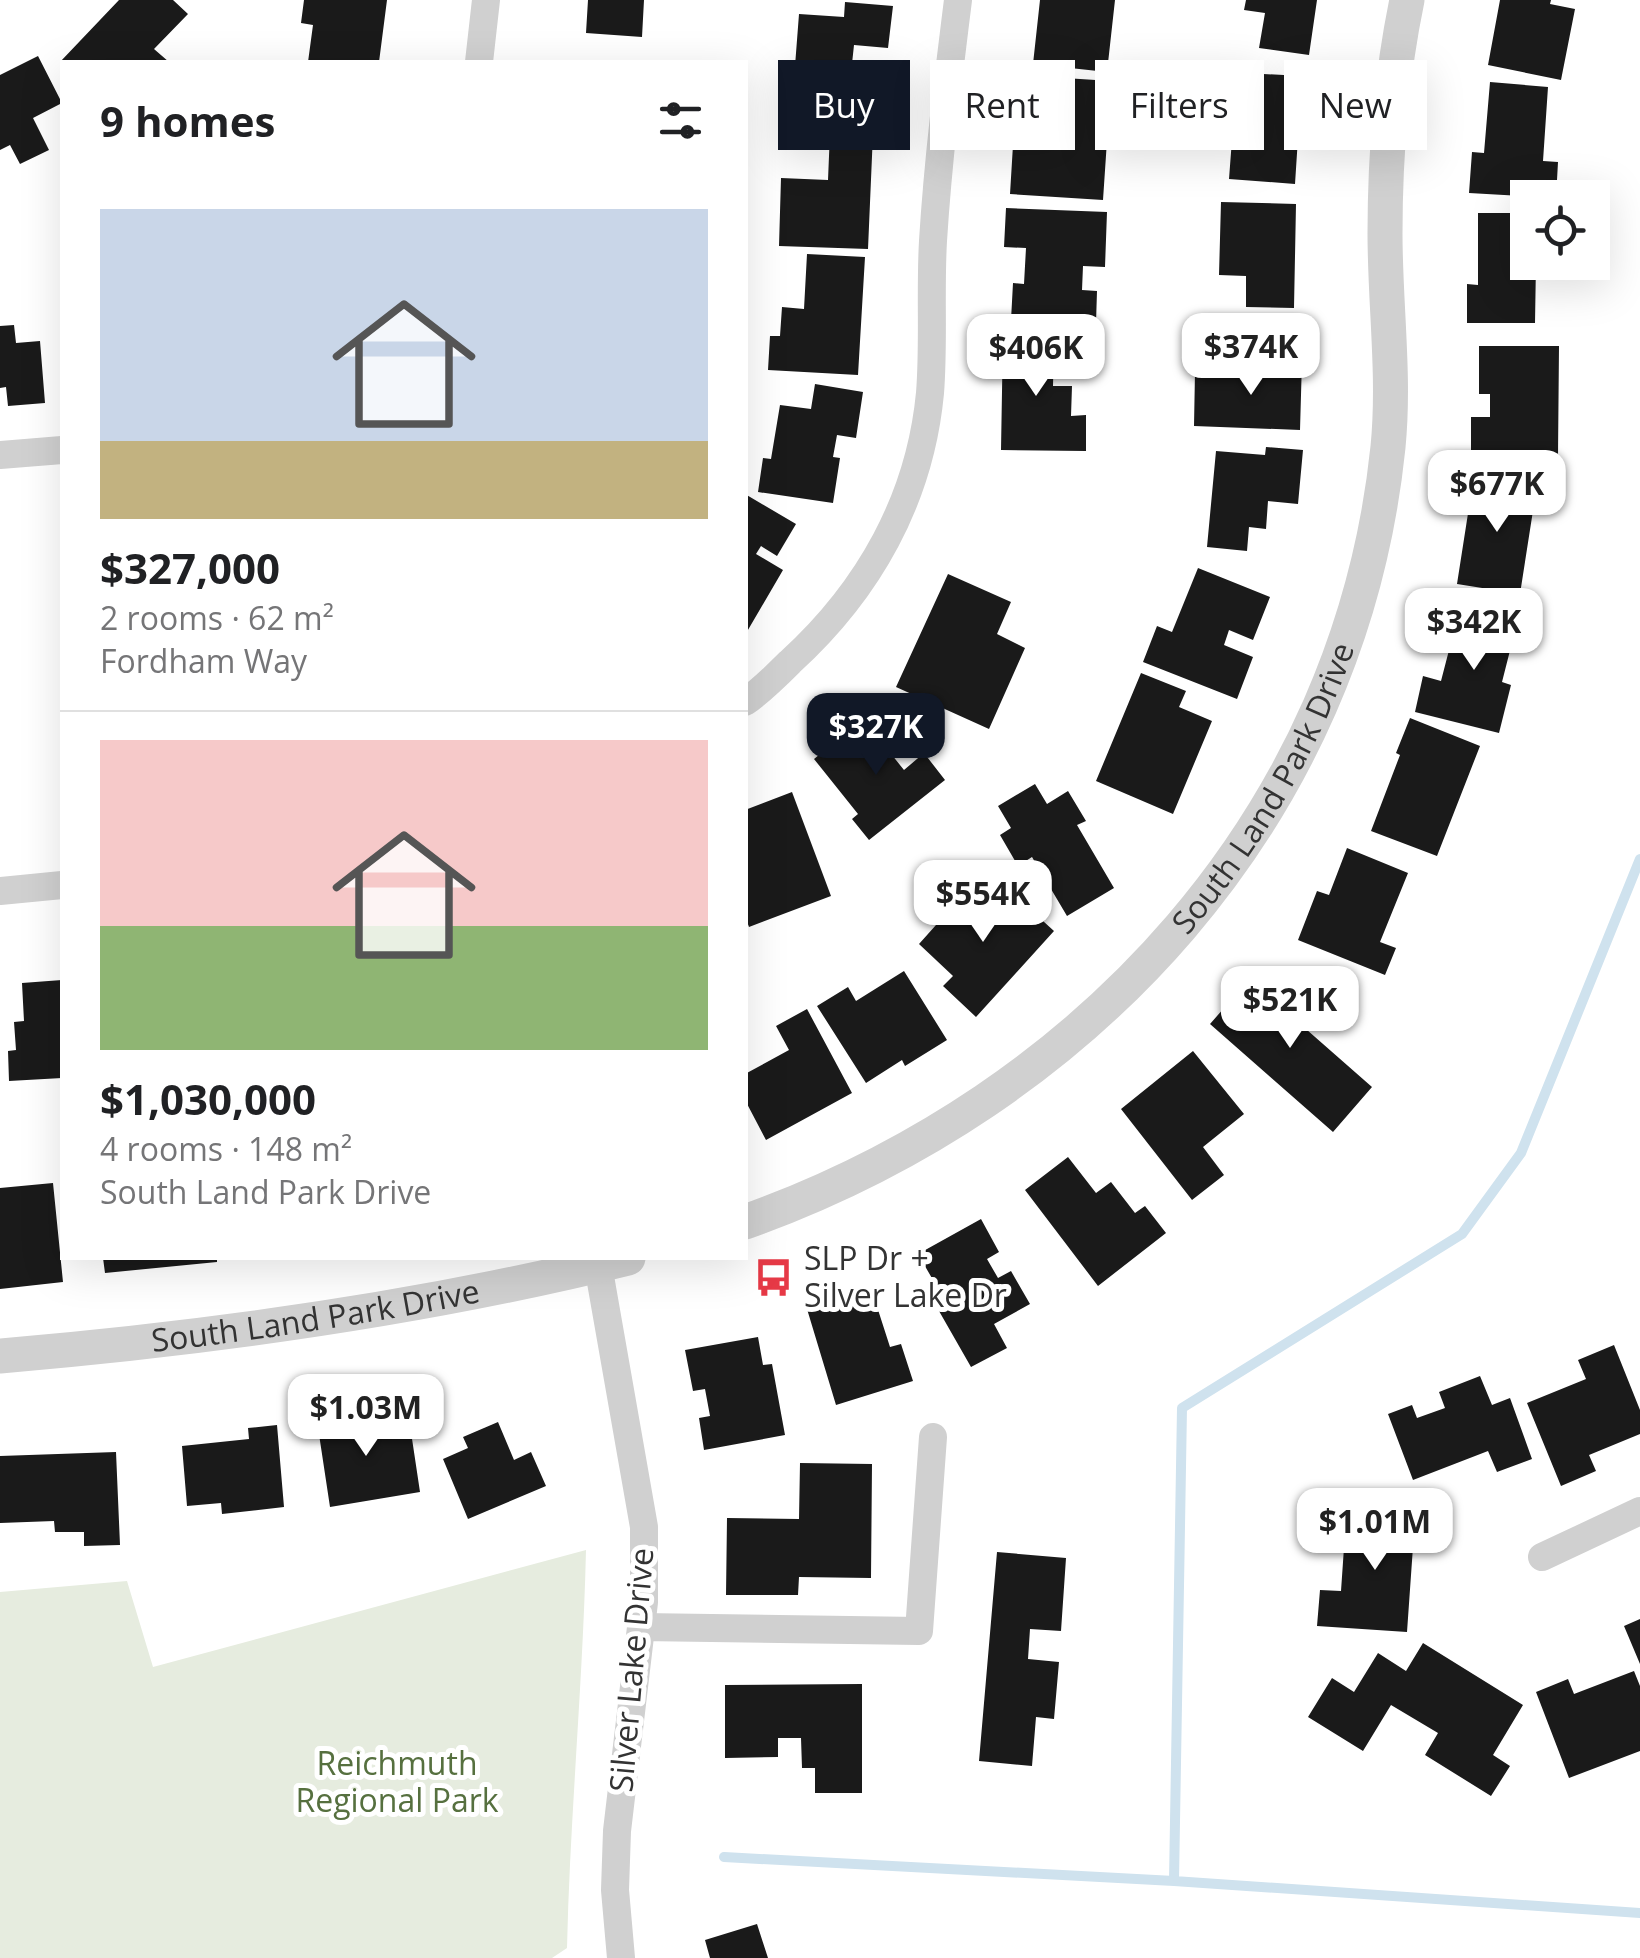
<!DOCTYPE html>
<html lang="en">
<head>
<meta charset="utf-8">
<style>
  :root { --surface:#fff; --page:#f6f6f6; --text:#202124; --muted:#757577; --line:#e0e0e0; --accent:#111827 }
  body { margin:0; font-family:"Open Sans",sans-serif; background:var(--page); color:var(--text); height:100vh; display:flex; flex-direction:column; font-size:38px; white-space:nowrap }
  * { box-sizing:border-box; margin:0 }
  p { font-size:32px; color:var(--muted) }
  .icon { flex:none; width:55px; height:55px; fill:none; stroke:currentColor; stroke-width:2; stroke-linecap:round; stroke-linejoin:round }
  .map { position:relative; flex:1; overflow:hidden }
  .drawer { position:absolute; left:60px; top:60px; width:688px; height:1200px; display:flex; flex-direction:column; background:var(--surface); border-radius:0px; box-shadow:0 10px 40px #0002 }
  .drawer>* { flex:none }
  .guide { position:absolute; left:778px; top:60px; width:712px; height:90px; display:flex; gap:20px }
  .buttons { position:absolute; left:1510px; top:180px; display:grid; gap:20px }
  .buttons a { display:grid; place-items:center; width:100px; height:100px; border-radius:0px; background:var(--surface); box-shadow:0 10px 40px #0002; font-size:50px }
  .price { position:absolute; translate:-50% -85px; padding:0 22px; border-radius:20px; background:#fff; color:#222; font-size:32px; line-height:65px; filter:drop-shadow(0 2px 5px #0008) }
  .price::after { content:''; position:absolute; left:50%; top:60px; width:30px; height:22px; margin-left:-15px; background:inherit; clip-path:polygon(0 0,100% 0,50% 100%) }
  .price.current { background:var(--accent); color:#fff }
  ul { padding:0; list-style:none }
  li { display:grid; align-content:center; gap:20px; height:530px; padding:0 40px }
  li+li { border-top:2px solid var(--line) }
  li span { display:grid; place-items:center; height:310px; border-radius:0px; color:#555 }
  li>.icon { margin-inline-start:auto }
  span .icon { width:180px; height:180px; fill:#fffc; stroke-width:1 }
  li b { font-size:42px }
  h2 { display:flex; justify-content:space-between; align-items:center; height:120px; padding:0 40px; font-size:42px }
  .pill { padding:0 35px; border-radius:0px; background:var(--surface); box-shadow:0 10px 40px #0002; font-size:35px; line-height:90px }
  .pill.current { background:var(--accent); color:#fff }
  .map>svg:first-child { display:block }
  .green { fill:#e6ecdf }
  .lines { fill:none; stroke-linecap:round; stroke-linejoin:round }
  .stream { stroke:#cfe2ee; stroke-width:10 }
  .building { fill:#1a1a1a }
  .minor { stroke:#d0d0d0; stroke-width:28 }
  .tertiary { stroke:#d0d0d0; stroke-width:35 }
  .labels { text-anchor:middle; stroke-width:10; stroke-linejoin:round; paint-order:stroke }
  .street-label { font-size:32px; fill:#333; stroke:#fff }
  .poi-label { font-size:32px; fill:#333; stroke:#fff; text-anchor:start }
  .park-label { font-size:32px; fill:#56703f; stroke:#fff }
</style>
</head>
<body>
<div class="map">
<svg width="1640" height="1958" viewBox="0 0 1640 1958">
  <rect width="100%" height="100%" fill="#fff"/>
  <path class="green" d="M586 1550C583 1683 570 1815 567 1948L552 1958H0V1592L127 1581 153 1667Z"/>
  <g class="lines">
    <path class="stream" d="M724 1857 1174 1881 1640 1913
      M1174 1881 1182 1408 1462 1234 1521 1153 1640 859"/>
  </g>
  <path class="building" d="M119 0H173L188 14 154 49 169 62H60Z
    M304 0H387L379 62H308L313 25 301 23Z
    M588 0H644L642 37 586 33Z
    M1040 0H1115L1107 72 1033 64Z
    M1246 0H1317L1309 55 1259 48 1265 13 1244 10Z
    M1500 0H1551L1550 4 1575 9 1561 80 1488 65Z
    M845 2 893 6 888 48 854 45 851 73 862 74 858 120 779 113 782 78 794 79 799 14 844 17Z
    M38 56 62 103 33 118 49 150 20 164 10 145 0 150V75Z
    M1228 72 1302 76 1295 184 1229 179 1233 126 1225 125Z
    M1049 77 1111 81 1103 200 1010 194 1013 145 1055 147 1056 120H1046Z
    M1490 82 1548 87 1543 161 1558 162 1556 198 1469 193 1472 152 1484 153Z
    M830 132 873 133 868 249 779 246 781 178 828 180Z
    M1221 202 1296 204 1294 308 1246 307V276L1219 275Z
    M1006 208 1107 212 1105 267 1083 266 1082 290 1097 291 1096 323 1011 320 1013 283 1024 284 1026 248 1004 247Z
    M1478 213H1528V262H1536L1535 323H1467V284L1478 285Z
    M807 254 865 257 858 375 768 370 770 336H780L782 307 804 309Z
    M14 325 16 343 40 341 45 403 8 406 6 387 0 388V326Z
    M1003 333 1054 334 1053 386H1072L1071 416 1086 415V451L1001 450Z
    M1479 346H1559L1558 455H1471V417H1490V394H1479Z
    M1266 359 1302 360 1300 430 1194 426 1195 372 1266 374Z
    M815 384 863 392 856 438 837 435 833 457 840 458 833 503 758 492 763 458 771 459 780 405 811 409Z
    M1266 447 1303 450 1298 504 1268 501 1266 529 1249 527 1247 551 1207 547 1216 451 1265 455Z
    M1474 475 1537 485 1520 594 1457 584Z
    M745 494 796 524 777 556 761 546 756 554 783 570 745 635Z
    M1198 568 1270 597 1253 640 1229 630 1224 645 1253 657 1237 699 1143 662 1157 626 1172 632Z
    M948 574 1011 602 997 634 1025 648 989 729 896 687Z
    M1475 604 1519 615 1502 682 1511 685 1499 733 1415 712 1423 676 1441 681 1455 627 1469 630Z
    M1141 673 1186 691 1179 707 1212 721 1173 814 1096 781Z
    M1410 718 1480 746 1437 856 1371 831 1400 755 1396 753Z
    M863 719 904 770 924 753 945 780 869 840 852 819 858 814 814 759Z
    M1035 784 1047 804 1068 791 1086 821 1077 825 1114 888 1067 916 1032 857 1018 866 1000 835 1011 828 998 806Z
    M792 792 831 896 749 927 745 916V810Z
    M1347 848 1408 873 1380 942 1396 948 1385 975 1298 940 1317 891 1329 895Z
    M963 886 990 910 1009 890 1054 931 976 1017 943 986 953 976 919 944 936 925 931 921Z
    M1260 967 1292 996 1282 1008 1372 1087 1333 1132 1210 1024Z
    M904 971 947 1040 905 1066 902 1060 866 1083 817 1006 848 987 856 1001Z
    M62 980V1078L9 1081 8 1051 16 1050 14 1022 24 1021 22 983Z
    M807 1009 852 1093 766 1140 745 1100V1074L789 1050 776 1026Z
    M1193 1051 1244 1114 1203 1147 1224 1175 1192 1200 1121 1109Z
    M1068 1157 1096 1193 1111 1182 1135 1213 1145 1206 1166 1233 1098 1286 1025 1190Z
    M53 1183 63 1282 0 1289V1188Z
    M981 1219 999 1252 987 1259 998 1278 1011 1271 1030 1304 994 1324 1007 1348 971 1367 939 1311 948 1306 918 1254Z
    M103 1258H217V1262L105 1273Z
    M871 1288 890 1347 901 1344 913 1381 836 1405 807 1309Z
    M758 1337 763 1365 772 1364 785 1435 704 1450 699 1418 710 1416 705 1389 693 1391 685 1350Z
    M1614 1345 1640 1410V1434L1589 1455 1596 1471 1561 1486 1527 1403 1586 1379 1578 1360Z
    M1480 1376 1492 1405 1510 1398 1532 1459 1497 1472 1488 1451 1413 1480 1388 1414 1412 1405 1417 1418 1445 1408 1439 1392Z
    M388 1410 391 1435 411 1432 420 1492 330 1507 317 1421Z
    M498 1422 514 1460 531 1452 546 1486 468 1519 443 1459 468 1448 463 1437Z
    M277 1425 284 1507 222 1514 221 1503 187 1506 182 1446 249 1439 248 1428Z
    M116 1452 120 1545 84 1546V1532H55L54 1521 0 1523V1456Z
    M800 1463 872 1464 871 1578 799 1577 798 1595H726L727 1518 799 1519Z
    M1365 1501 1416 1504 1407 1632 1317 1626 1320 1590 1341 1591 1345 1533 1363 1534Z
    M997 1552 1066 1558 1061 1631 1030 1629 1028 1659 1059 1662 1054 1719 1036 1717 1032 1766 979 1761Z
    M1640 1619V1664L1624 1626Z
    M1423 1643 1523 1705 1493 1755 1510 1766 1491 1796 1425 1755 1438 1733 1391 1705 1363 1751 1308 1717 1332 1678 1354 1692 1378 1653 1406 1671Z
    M1634 1671 1640 1686V1751L1569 1778 1536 1692 1568 1679 1574 1694Z
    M862 1684V1793H815V1768H802L801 1738H778V1757L725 1758V1685Z
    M757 1924 768 1958H710L705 1940Z"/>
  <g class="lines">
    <path class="minor" d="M479 62 486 0
      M0 455 62 450
      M745 702C761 691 776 676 790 662 869 590 920 499 930 393 934 343 930 292 933 241 938 160 948 80 958 0
      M0 891 62 885
      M598 1265 644 1527V1602L617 1831 615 1890 621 1958
      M1542 1557 1640 1511
      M641 1627 919 1631 933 1437"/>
    <g class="tertiary">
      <path id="s1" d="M745 1222C1088 1099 1350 816 1388 447 1395 376 1385 305 1385 234 1385 155 1391 77 1407 0"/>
      <path id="s2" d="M0 1356C211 1338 422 1309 628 1258"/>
    </g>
  </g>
  <defs>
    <symbol id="bus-bare" viewBox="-9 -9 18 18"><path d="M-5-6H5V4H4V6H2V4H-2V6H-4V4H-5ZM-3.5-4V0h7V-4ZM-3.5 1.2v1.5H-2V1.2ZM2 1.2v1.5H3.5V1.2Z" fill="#e63946" stroke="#fff" stroke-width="2.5" paint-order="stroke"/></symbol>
  </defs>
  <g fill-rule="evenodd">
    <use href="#bus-bare" x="746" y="1250" width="55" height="55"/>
  </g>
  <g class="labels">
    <g class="street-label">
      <text dy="11" stroke="none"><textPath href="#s1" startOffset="695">South Land Park Drive</textPath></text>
      <text dy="11" stroke="none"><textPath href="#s2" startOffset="318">South Land Park Drive</textPath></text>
      <text transform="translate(632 1670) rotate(-85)" y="11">Silver Lake Drive</text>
    </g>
    <g class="poi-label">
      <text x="804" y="1270">SLP Dr +<tspan x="804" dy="37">Silver Lake Dr</tspan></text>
    </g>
    <g class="park-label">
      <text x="397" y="1775">Reichmuth<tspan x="397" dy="37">Regional Park</tspan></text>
    </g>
  </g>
</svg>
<div class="buttons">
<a><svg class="icon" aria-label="locate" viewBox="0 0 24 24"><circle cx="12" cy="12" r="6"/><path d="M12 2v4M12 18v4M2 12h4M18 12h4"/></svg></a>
</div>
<b class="price" style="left:1251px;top:398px">$374K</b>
<b class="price" style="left:1036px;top:399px">$406K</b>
<b class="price" style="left:1497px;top:535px">$677K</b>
<b class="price" style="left:1474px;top:673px">$342K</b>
<b class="price current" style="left:876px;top:778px">$327K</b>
<b class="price" style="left:983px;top:945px">$554K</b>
<b class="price" style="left:1290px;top:1051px">$521K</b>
<b class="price" style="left:366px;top:1459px">$1.03M</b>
<b class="price" style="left:1375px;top:1573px">$1.01M</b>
<div class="guide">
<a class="pill current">Buy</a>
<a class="pill">Rent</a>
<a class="pill">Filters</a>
<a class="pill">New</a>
</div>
<section class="drawer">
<h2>9 homes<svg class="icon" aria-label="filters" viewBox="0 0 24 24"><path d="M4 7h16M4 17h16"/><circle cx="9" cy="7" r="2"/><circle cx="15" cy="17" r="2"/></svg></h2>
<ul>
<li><span style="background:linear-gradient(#c9d6e8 75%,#c2b280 0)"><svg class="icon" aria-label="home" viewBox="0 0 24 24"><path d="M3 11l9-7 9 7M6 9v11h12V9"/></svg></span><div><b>$327,000</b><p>2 rooms · 62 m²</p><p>Fordham Way</p></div></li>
<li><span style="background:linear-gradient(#f6c9c9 60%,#8fb573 0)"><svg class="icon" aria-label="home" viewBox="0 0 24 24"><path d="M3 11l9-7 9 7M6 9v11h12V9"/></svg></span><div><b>$1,030,000</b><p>4 rooms · 148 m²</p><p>South Land Park Drive</p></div></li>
</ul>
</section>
</div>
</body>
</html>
